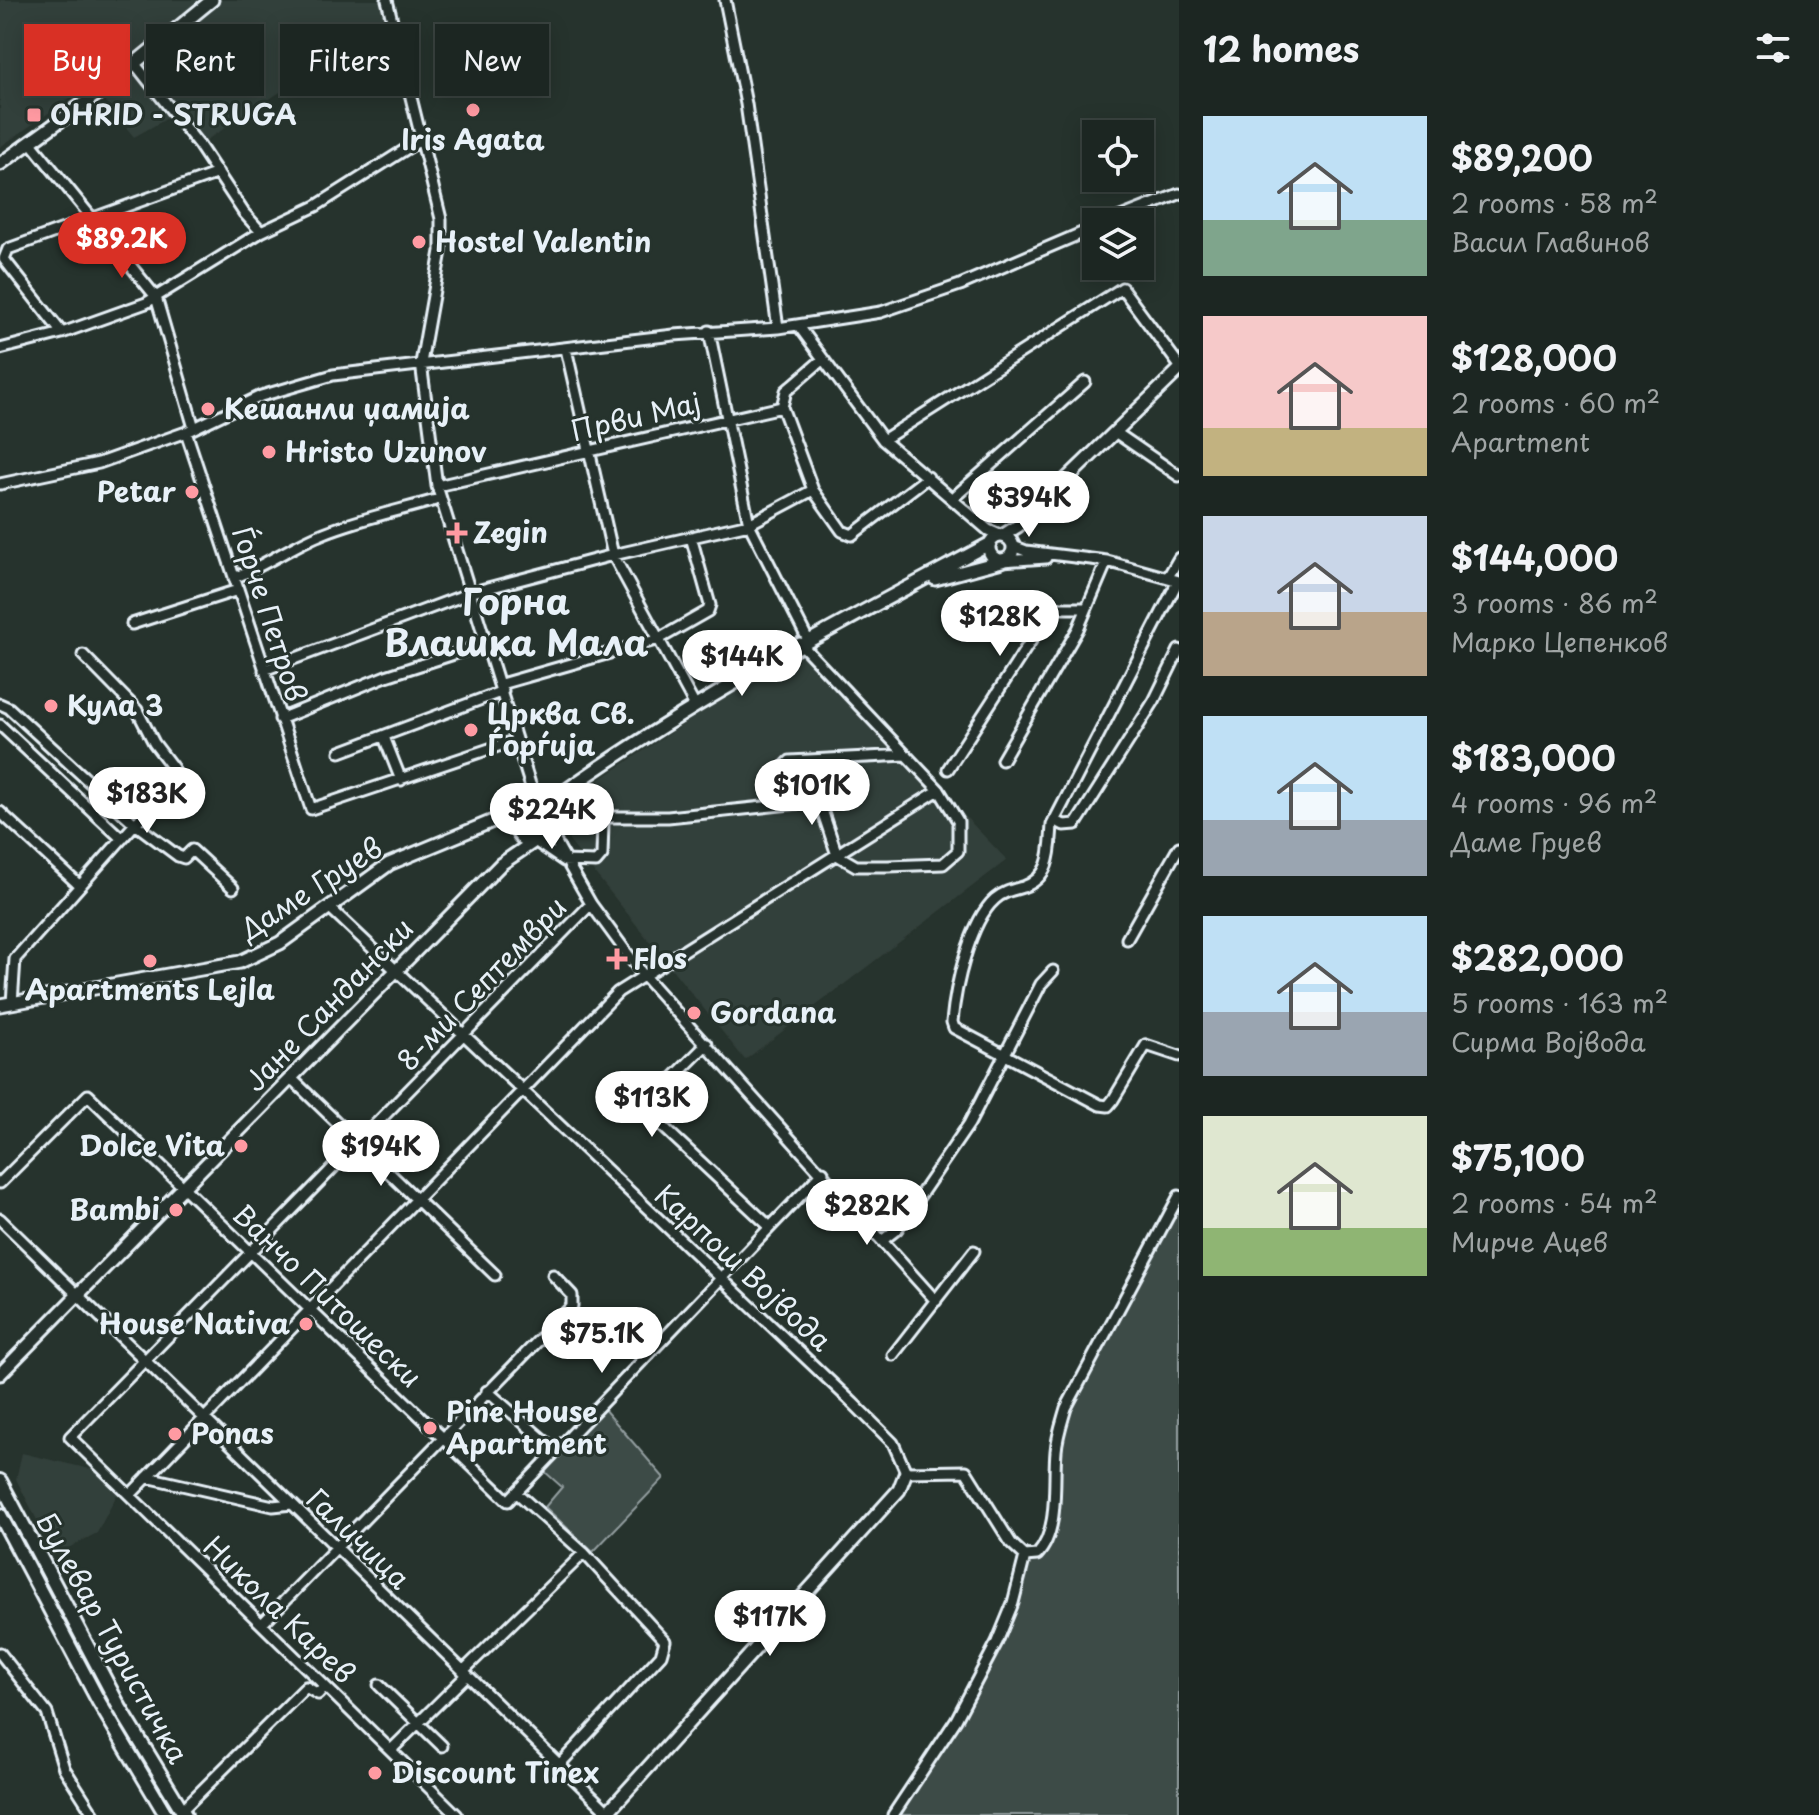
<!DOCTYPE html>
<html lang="en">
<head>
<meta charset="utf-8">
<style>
  :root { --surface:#1c2622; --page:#252e2a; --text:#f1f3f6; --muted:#a0a5a5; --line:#3a4340; --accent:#d93025 }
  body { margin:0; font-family:"Playpen Sans",sans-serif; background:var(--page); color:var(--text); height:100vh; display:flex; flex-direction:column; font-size:30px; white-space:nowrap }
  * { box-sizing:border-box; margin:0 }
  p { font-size:26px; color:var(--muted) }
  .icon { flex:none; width:44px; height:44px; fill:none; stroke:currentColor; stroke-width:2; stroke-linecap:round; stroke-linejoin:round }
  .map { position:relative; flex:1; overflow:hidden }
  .side { display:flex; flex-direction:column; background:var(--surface); width:640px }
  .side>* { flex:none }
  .guide { position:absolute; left:24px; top:24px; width:760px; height:72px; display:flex; gap:16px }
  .controls { position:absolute; left:1082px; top:120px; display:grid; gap:16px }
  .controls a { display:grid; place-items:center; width:72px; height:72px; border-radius:0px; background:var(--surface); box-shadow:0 4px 20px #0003,0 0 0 2px var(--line); font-size:40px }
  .price { position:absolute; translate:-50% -68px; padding:0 18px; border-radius:28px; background:#fff; color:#222; font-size:26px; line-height:52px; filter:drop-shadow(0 2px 4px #0008) }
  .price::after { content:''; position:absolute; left:50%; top:48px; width:24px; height:18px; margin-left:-12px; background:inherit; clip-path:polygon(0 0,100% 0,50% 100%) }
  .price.selected { background:var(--accent); color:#fff }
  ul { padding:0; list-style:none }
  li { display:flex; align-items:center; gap:24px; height:200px; padding:0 24px }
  li span { display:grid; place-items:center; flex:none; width:224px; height:160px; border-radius:0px; color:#555 }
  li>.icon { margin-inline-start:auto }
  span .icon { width:96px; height:96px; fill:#fffc; stroke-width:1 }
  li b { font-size:34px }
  h2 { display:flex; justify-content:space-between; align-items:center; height:96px; padding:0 24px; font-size:34px }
  .tag { padding:0 28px; border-radius:0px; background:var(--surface); box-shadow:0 4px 20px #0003,0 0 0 2px var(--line); font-size:28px; line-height:72px }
  .tag.selected { background:var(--accent); color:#fff }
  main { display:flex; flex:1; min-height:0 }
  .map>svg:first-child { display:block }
  .built { fill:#333f3a }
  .green { fill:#3e4b47; stroke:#939ea0; stroke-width:2 }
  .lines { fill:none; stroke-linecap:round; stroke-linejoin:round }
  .minor-casing { stroke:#e8f1f8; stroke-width:15 }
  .tertiary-casing { stroke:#e8f1f8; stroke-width:17 }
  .secondary-casing { stroke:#e8f1f8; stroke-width:18 }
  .minor { stroke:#26332d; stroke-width:9 }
  .tertiary { stroke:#26332d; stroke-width:11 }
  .secondary { stroke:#26332d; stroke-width:12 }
  .poi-dot { fill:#ff9aa2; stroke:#26332d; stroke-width:3 }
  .labels { text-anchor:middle; stroke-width:6; stroke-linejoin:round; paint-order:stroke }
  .poi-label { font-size:28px; font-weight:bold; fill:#e8f1f8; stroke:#26332d; text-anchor:start }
  .street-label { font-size:28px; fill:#e8f1f8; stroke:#26332d }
  .district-label { font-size:36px; font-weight:bold; fill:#e8f1f8; stroke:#26332d }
</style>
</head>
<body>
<main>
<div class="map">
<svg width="1179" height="1815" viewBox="0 0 1179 1815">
  <rect width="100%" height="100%" fill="#26332d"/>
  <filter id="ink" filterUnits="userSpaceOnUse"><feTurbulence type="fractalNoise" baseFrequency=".0125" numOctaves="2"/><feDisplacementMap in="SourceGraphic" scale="16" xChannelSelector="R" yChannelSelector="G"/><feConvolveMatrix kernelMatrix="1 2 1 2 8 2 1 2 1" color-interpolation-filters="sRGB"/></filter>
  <g filter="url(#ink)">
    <path class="built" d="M0 0H387L392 19 199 145 175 114 134 137 90 84 0 147Z
      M802 646 1007 860 745 1060 569 841 567 801Z
      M22 1453 107 1473 121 1487 97 1533 55 1555 16 1479Z"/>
    <path class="green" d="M1179 1196V1815H893L931 1761 997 1642 1021 1566 1044 1547 1066 1408Z
      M603 1408 664 1478 593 1552 545 1507 562 1487 544 1471Z"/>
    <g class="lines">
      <defs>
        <path id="minor" d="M387 0 441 219V251L421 363 437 486 530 784 538 799 536 812
          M725 0 746 104 778 328
          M135 64 199 145 244 213 261 232
          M31 143 156 297 194 428
          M1108 222 1179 194
          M798 325 883 440 988 530 1002 536
          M709 331 749 524 807 638
          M62 333 7 263 4 259 8 249 218 173
          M0 349 62 333 146 303 261 232 316 206 422 139
          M566 349 613 555 695 706
          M782 407 813 490
          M186 432 311 809 516 740
          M1115 432 1179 476
          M883 440 1122 288 1179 365
          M0 484 99 463 186 432 261 396 333 375 674 335 778 328 881 312 960 285 1096 227
          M437 486 782 407 786 391 823 359
          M952 499 1085 382
          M1013 546 1026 551 1107 561 1179 581
          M1002 561 1046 558
          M1168 577 1179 558
          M234 578C266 565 293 545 324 533 361 518 402 510 439 499
          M1178 581 1052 825C1050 850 1052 877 1023 887 1012 890 1003 892 995 899 969 922 955 989 952 1022L954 1028 1100 1105 1108 1106 1113 1100 1146 1045 1179 1056
          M132 624 238 590
          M83 655 137 710 154 743 173 768 174 782 135 824 178 856 184 858 192 850 233 888
          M264 670 473 592 613 555 749 524 813 490 842 531 852 535 928 477
          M501 684 659 639 708 611 710 605 691 537
          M0 704 9 708 135 824 15 959 12 1003
          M280 719 386 676 488 643
          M0 725 122 839
          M384 737 401 780
          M340 752 503 691
          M1002 760 1078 629 1107 561
          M948 769 1052 608H1087
          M781 805 780 771 790 761 906 755
          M0 812 80 886
          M1054 820 1064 825 1076 824 1154 701 1179 650
          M546 825 591 904 643 975 936 1301
          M535 841 564 861 596 862 602 855 603 822 607 817H668L810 802 821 807 837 855 856 866H888L943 864 958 851V821L939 790
          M329 907 853 1403 893 1443 906 1472 966 1471 1011 1543 1025 1556 1037 1555C1060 1531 1053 1482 1056 1451 1057 1436 1062 1422 1066 1408L1179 1196
          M1127 939 1179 847
          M707 1044 643 1108 769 1226
          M291 1078 495 1275
          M0 1183 88 1095 508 1501 823 1172
          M0 1219 608 1812
          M883 1240 897 1229 969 1124 1041 984 1053 971
          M893 1355 974 1251
          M487 1391 555 1450
          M147 1477 273 1506 292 1504
          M517 1493 584 1553 665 1641 661 1655 560 1764
          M130 1495 618 992 939 790 800 643
          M262 1624 572 1306V1295L553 1275
          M0 1653 47 1713 64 1768 94 1815
          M463 1671 584 1553
          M379 1685 442 1746
          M391 1750 467 1675
          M182 1810 306 1687 318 1694 325 1686
          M457 1815 70 1437 591 904
          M893 1815 956 1720 997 1642 1013 1603 1025 1556"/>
        <path id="tertiary" d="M0 164 97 94 212 0
          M989 548a12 12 0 1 1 24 0a12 12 0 1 1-24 0Z
          M1002 536 1018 526 1179 370
          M935 579 1002 561
          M516 826a15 15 0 1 1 30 0a15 15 0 1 1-30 0Z
          M536 812C678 707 834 627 989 544
          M546 825 564 794
          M0 1005 240 962 280 943 389 864 500 818 525 812
          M0 1374 501 864 535 841
          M605 1815 899 1490 906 1472"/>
        <path id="secondary" d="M0 1481 120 1708 185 1815
          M0 1515 99 1702 166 1815"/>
      </defs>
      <use href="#minor" class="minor-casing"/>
      <use href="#tertiary" class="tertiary-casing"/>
      <use href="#secondary" class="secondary-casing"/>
      <use href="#minor" class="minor"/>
      <use href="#tertiary" class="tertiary"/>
      <use href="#secondary" class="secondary"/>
    </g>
  </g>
  <g class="poi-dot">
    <circle cx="473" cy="110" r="8"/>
    <rect x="26" y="107" width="16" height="16" rx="4"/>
    <circle cx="419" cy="242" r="8"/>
    <circle cx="208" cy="409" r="8"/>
    <circle cx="269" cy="452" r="8"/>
    <circle cx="192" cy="492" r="8"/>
    <path d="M453 521h8v8h8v8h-8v8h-8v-8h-8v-8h8z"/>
    <circle cx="51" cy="706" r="8"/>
    <circle cx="471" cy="730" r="8"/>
    <path d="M613 947h8v8h8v8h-8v8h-8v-8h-8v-8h8z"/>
    <circle cx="150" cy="961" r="8"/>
    <circle cx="694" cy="1013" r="8"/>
    <circle cx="241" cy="1146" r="8"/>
    <circle cx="176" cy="1210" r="8"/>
    <circle cx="306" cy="1324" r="8"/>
    <circle cx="430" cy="1428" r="8"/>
    <circle cx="175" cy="1434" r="8"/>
    <circle cx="375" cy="1773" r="8"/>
  </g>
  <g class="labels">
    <g class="poi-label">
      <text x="50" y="125">OHRID - STRUGA</text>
      <text x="473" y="150" text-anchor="middle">Iris Agata</text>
      <text x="435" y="252">Hostel Valentin</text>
      <text x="224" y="419">Кешанли џамија</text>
      <text x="285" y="462">Hristo Uzunov</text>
      <text x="176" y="502" text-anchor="end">Petar</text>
      <text x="473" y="543">Zegin</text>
      <text x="67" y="716">Кула 3</text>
      <text x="487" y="724">Црква Св.<tspan x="487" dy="32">Ѓoрѓијa</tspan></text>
      <text x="633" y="969">Flos</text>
      <text x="150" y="1000" text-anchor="middle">Apartments Lejla</text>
      <text x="710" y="1023">Gordana</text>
      <text x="225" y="1156" text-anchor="end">Dolce Vita</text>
      <text x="160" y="1220" text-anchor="end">Bambi</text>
      <text x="290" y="1334" text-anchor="end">House Nativa</text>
      <text x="446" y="1422">Pine House<tspan x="446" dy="32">Apartment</tspan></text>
      <text x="191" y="1444">Ponas</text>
      <text x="391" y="1783">Discount Tinex</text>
    </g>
    <g class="street-label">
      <text transform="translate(636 417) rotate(-13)" y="10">Први Мај</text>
      <text transform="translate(269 614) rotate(72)" y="10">Ѓорче Петров</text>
      <text transform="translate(311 889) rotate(-33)" y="10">Даме Груев</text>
      <text transform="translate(482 984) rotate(-46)" y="10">8-ми Септември</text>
      <text transform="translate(329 1005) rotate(-46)" y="10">Јане Сандански</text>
      <text transform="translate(743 1268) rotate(43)" y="10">Карпош Војвода</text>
      <text transform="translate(327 1296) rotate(44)" y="10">Ванчо Питошески</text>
      <text transform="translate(358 1539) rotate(44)" y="10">Галичица</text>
      <text transform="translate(279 1610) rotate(44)" y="10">Никола Карев</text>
      <text transform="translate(112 1638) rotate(61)" y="10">Булевар Туристичка</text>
    </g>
    <g class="district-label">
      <text x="516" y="615">Горна<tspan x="516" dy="41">Влашка Мала</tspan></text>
    </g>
  </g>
</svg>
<div class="controls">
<a><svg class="icon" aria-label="locate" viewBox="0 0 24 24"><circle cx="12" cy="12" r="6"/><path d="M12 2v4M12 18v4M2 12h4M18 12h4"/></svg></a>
<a><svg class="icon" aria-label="layers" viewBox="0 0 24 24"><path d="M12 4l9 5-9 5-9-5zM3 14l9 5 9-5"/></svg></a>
</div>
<b class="price selected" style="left:122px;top:280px">$89.2K</b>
<b class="price" style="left:1029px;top:539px">$394K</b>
<b class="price" style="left:1000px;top:658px">$128K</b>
<b class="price" style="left:742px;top:698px">$144K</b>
<b class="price" style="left:812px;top:827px">$101K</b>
<b class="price" style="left:147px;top:835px">$183K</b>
<b class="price" style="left:552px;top:851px">$224K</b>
<b class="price" style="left:652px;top:1139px">$113K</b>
<b class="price" style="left:381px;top:1188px">$194K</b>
<b class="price" style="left:867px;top:1247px">$282K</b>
<b class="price" style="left:602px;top:1375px">$75.1K</b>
<b class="price" style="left:770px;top:1658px">$117K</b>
<div class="guide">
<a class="tag selected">Buy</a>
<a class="tag">Rent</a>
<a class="tag">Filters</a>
<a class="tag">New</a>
</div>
</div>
<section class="side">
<h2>12 homes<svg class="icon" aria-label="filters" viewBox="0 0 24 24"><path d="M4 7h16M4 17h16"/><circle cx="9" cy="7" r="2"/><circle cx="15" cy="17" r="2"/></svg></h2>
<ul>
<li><span style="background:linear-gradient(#bfe0f5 65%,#7fa58c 0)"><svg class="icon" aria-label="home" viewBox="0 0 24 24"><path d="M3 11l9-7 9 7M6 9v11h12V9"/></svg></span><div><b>$89,200</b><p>2 rooms · 58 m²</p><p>Васил Главинов</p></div></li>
<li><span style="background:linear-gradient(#f6c9c9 70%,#c2b280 0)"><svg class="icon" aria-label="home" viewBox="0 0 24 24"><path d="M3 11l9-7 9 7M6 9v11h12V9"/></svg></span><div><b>$128,000</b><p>2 rooms · 60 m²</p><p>Apartment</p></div></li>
<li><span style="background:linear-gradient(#c9d6e8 60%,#b9a48a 0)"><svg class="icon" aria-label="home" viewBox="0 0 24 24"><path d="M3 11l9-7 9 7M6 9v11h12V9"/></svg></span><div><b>$144,000</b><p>3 rooms · 86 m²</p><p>Марко Цепенков</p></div></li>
<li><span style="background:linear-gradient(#bfe0f5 65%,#9aa5b1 0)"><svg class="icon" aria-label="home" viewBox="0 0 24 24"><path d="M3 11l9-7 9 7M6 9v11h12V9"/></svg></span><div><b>$183,000</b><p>4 rooms · 96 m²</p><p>Даме Груев</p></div></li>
<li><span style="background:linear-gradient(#bfe0f5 60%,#9aa5b1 0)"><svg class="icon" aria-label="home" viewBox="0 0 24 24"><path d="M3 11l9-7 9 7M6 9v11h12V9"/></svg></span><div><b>$282,000</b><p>5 rooms · 163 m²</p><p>Сирма Војвода</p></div></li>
<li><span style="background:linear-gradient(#dfe7d0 70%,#8fb573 0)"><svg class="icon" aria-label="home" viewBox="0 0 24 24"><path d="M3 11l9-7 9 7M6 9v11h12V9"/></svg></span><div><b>$75,100</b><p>2 rooms · 54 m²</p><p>Мирче Ацев</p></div></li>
</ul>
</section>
</main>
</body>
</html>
